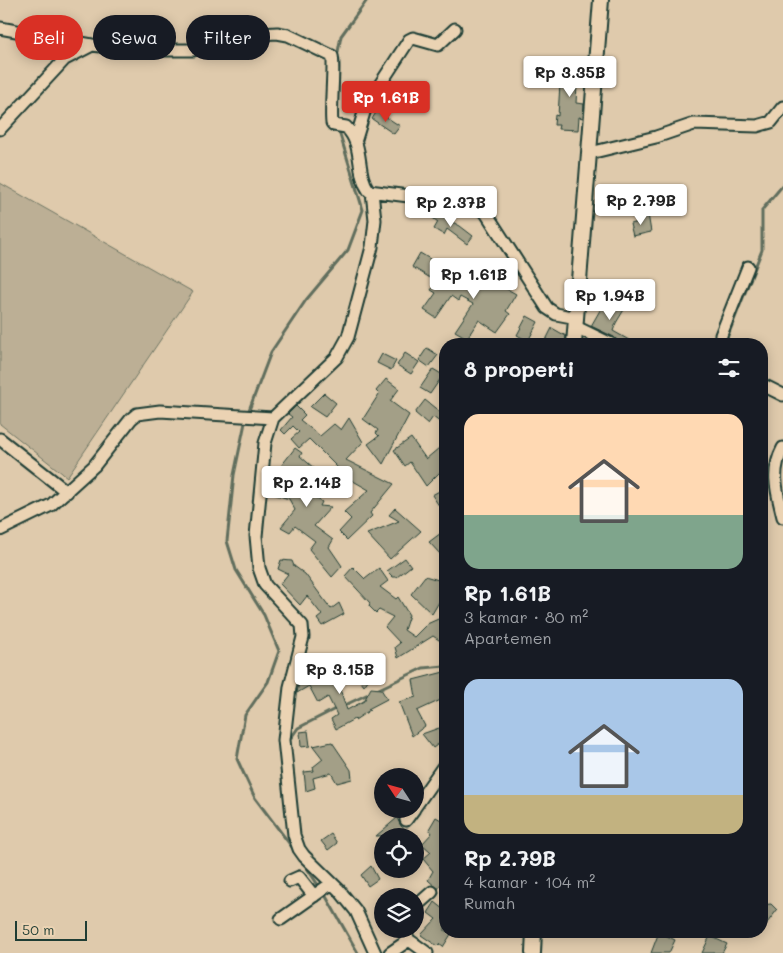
<!DOCTYPE html>
<html lang="id">
<head>
<meta charset="utf-8">
<style>
  :root { --surface:#171b24; --page:#20242c; --text:#f1f3f6; --muted:#9ea1a6; --accent:#d93025 }
  body { margin:0; font-family:Mali,sans-serif; background:var(--page); color:var(--text); height:100vh; display:flex; flex-direction:column; font-size:19px; white-space:nowrap }
  * { box-sizing:border-box; margin:0 }
  p { font-size:16px; color:var(--muted) }
  .icon { flex:none; width:28px; height:28px; fill:none; stroke:currentColor; stroke-width:2; stroke-linecap:round; stroke-linejoin:round }
  .map { position:relative; flex:1; overflow:hidden }
  .drawer { position:absolute; left:439px; top:338px; width:329px; height:600px; display:flex; flex-direction:column; background:var(--surface); border-radius:20px; box-shadow:0 2px 12px #0003 }
  .drawer>* { flex:none }
  .banner { position:absolute; left:15px; top:15px; width:349px; height:45px; display:flex; gap:10px }
  .needle { width:32px; rotate:306deg }
  .controls { position:absolute; left:374px; top:768px; display:grid; gap:10px }
  .controls a { display:grid; place-items:center; width:50px; height:50px; border-radius:50%; background:var(--surface); box-shadow:0 2px 12px #0003; font-size:25px }
  .scale { position:absolute; left:15px; bottom:12px; width:72px; box-sizing:border-box; padding-left:5px; border:2px solid #1f3d34; border-top:0; font-size:14px; line-height:18px; white-space:nowrap; color:#1f3d34; -webkit-text-stroke:4px #ebd3b3; paint-order:stroke }
  .price { position:absolute; translate:-50% -42px; padding:0 11px; border-radius:5px; background:#fff; color:#222; font-size:16px; line-height:32px; filter:drop-shadow(0 1px 2px #0008) }
  .price::after { content:''; position:absolute; left:50%; top:30px; width:15px; height:11px; margin-left:-8px; background:inherit; clip-path:polygon(0 0,100% 0,50% 100%) }
  .price.active { background:var(--accent); color:#fff }
  ul { padding:0; list-style:none }
  li { display:grid; align-content:center; gap:10px; height:265px; padding:0 25px }
  li span { display:grid; place-items:center; height:155px; border-radius:15px; color:#555 }
  li>.icon { margin-inline-start:auto }
  span .icon { width:90px; height:90px; fill:#fffc; stroke-width:1 }
  li b { font-size:21px }
  h2 { display:flex; justify-content:space-between; align-items:center; height:60px; padding:0 25px; font-size:21px }
  .tag { padding:0 18px; border-radius:22px; background:var(--surface); box-shadow:0 2px 12px #0003; font-size:18px; line-height:45px }
  .tag.active { background:var(--accent); color:#fff }
  .map>svg:first-child { display:block }
  .green { fill:#bcaf95; stroke:#6e7664 }
  .lines { fill:none; stroke-linecap:round; stroke-linejoin:round }
  .stream { stroke:#616e5d; stroke-width:3 }
  .building { fill:#a39f87; stroke:#1f3d34 }
  .minor-casing { stroke:#1f3d34; stroke-width:15 }
  .major-casing { stroke:#1f3d34; stroke-width:18 }
  .minor { stroke:#ebd3b3; stroke-width:11 }
  .major { stroke:#ebd3b3; stroke-width:14 }
</style>
</head>
<body>
<div class="map">
<svg width="783" height="953" viewBox="0 0 783 953">
  <rect width="100%" height="100%" fill="#dfcaac"/>
  <filter id="ink" filterUnits="userSpaceOnUse"><feTurbulence type="fractalNoise" baseFrequency=".02" numOctaves="2"/><feDisplacementMap in="SourceGraphic" scale="10" xChannelSelector="R" yChannelSelector="G"/><feConvolveMatrix kernelMatrix="1 2 1 2 8 2 1 2 1" color-interpolation-filters="sRGB"/></filter>
  <g filter="url(#ink)">
    <path class="green" d="M0 183 193 292 67 477 0 424Z"/>
    <g class="lines">
      <path class="stream" d="M337 57 341 36 367 0
        M725 343 762 250V210L783 185
        M343 706 423 668 445 666
        M288 742 298 728 337 708
        M295 851 255 798 237 759 245 715 268 682 279 651 264 615 236 570 227 541 234 475 246 418 271 352 306 300 348 250 363 210 338 128
        M303 862 320 888
        M324 893 358 953"/>
    </g>
    <path class="building" d="M573 66 587 68 586 84H577L576 103 584 104 583 118 579 117 578 130 558 129 559 125H554L555 115 558 116 561 67 573 69Z
      M377 111 400 126 394 134 372 119Z
      M433 212 460 226 473 236 467 244 447 229 444 235 434 229 438 222 430 216Z
      M648 214 651 232 633 236 630 224 639 222 638 216Z
      M420 253 440 265 432 279 412 267Z
      M471 263 484 271 482 275 516 294 506 311 510 314 497 332 479 320 467 338 455 331 473 304 460 297 458 301 451 296 436 318 424 310 436 293 431 290 440 277 456 287Z
      M607 298 625 308 616 323 613 331 636 344H618L614 337 591 326Z
      M527 316 538 322 528 341 517 335Z
      M552 328 566 336 565 344H544Z
      M427 348 438 355 429 367 419 360Z
      M405 353 419 362 411 374 397 365Z
      M382 354 396 361 391 370 377 363Z
      M433 369 443 375 430 394 420 388Z
      M386 379 399 389 390 401 409 415 383 464 368 444 379 436 376 433 378 430 363 419 379 394 376 391Z
      M324 393 336 403 325 417 310 407Z
      M425 400 440 412 445 405V426L433 417 428 424 415 413Z
      M296 406 305 415 300 420 320 436 334 424 341 430 349 418 363 442 346 460 394 484 370 513 372 516 347 540 339 532 351 519 344 512 369 490 348 478 309 439 299 448 291 439 299 432 293 426 285 434 281 430 292 417 288 414Z
      M411 438 426 459 445 443V467L426 486 410 462 405 466 394 450Z
      M295 448 302 453 300 456 322 475 310 494 322 502 320 506 331 507 314 526 333 540 329 547 342 566 332 577 309 549 315 541 295 526 290 532 281 527 295 510 289 499 273 494 275 484 281 486 291 473 281 466Z
      M445 488V515L432 495Z
      M395 508 421 531 390 559 367 534 399 521 389 515Z
      M445 530V549L441 555 429 542Z
      M405 558 411 566 397 577H393L387 571Z
      M281 560 292 561 294 566 305 574 331 609 339 603 344 614 322 626 317 619 322 615 307 596 300 605 280 584 288 574 278 569Z
      M353 567 365 579 379 568 388 581 380 587 396 599 398 597 409 615 404 630 414 637 427 624 445 616V637L442 642 433 636 398 658 395 647 400 643 385 627 393 617 379 610 376 613 369 606 370 603 345 576Z
      M425 576 445 582V592L432 614 411 594Z
      M331 656 344 676 338 683 347 710 364 701 371 688 381 689 387 699 368 709 370 710 355 720 354 719 336 729 331 719 337 715 328 697 318 703 309 686 297 693 299 682 312 673 317 684 332 675 322 662Z
      M361 661 371 676 364 686 351 669Z
      M444 672 445 698 417 711 425 726 412 736 399 702 416 697 413 680Z
      M439 728 445 735V739L433 748 422 734Z
      M308 731 310 746 301 747 300 732Z
      M332 742 351 770 352 779 337 783 331 773 313 778 315 788 306 791 304 772 314 771 313 767 323 759 313 746Z
      M445 816V878L438 889 428 880 433 871 423 859 431 852 422 844 432 833 429 829 436 817 441 820Z
      M397 818 401 826 413 836H376Z
      M331 834 337 843 328 850 321 841Z
      M371 866 378 879 368 886 361 875Z
      M435 902 445 910V931H453L443 947 439 944 437 946 421 935 436 919 428 913Z
      M771 904 777 910 761 931V905Z
      M659 932 675 940 669 953H651Z
      M710 936 727 944 722 953H702Z"/>
    <g class="lines">
      <defs>
        <path id="minor" d="M0 28 92 45 135 50H193L243 35 277 33 288 35 332 56C335 62 330 109 332 123L334 125 346 127C365 146 355 172 369 191L472 204 486 213 547 308 556 314 577 318
          M0 129 65 59 92 45
          M356 139 366 106 409 40 413 38 438 45 455 29
          M590 153 656 137 694 124 757 126 771 122 783 107
          M576 327 611 344
          M720 344 721 335 748 267
          M761 384 783 395
          M273 418 265 443 256 536 259 568 265 585 302 625 303 637 290 687 284 740 294 835 299 849 304 856 339 890 356 911 375 953
          M0 439 67 492
          M783 448C770 472 777 492 783 517
          M0 530 51 505 94 466 131 419 137 414 160 411 273 418 337 357 348 337 372 247 375 220 372 192
          M415 807 445 764
          M406 820 414 809
          M290 881 299 877 314 896
          M415 907 432 892
          M281 919 332 883
          M409 940 427 953
          M390 953 409 940 403 929"/>
        <path id="major" d="M574 344 601 0
          M533 953 534 931"/>
      </defs>
      <use href="#minor" class="minor-casing"/>
      <use href="#major" class="major-casing"/>
      <use href="#minor" class="minor"/>
      <use href="#major" class="major"/>
    </g>
  </g>
</svg>
<div class="controls">
<a><svg class="needle" viewBox="-14 -14 28 28"><path d="M0-13l5 13h-10z" fill="#e53935"/><path d="M0 13l5-13h-10z" fill="#9ea1a6"/></svg></a>
<a><svg class="icon" aria-label="locate" viewBox="0 0 24 24"><circle cx="12" cy="12" r="6"/><path d="M12 2v4M12 18v4M2 12h4M18 12h4"/></svg></a>
<a><svg class="icon" aria-label="layers" viewBox="0 0 24 24"><path d="M12 4l9 5-9 5-9-5zM3 14l9 5 9-5"/></svg></a>
</div>
<div class="scale">50 m</div>
<b class="price" style="left:570px;top:98px">Rp 3.35B</b>
<b class="price active" style="left:386px;top:123px">Rp 1.61B</b>
<b class="price" style="left:641px;top:226px">Rp 2.79B</b>
<b class="price" style="left:451px;top:228px">Rp 2.37B</b>
<b class="price" style="left:474px;top:300px">Rp 1.61B</b>
<b class="price" style="left:610px;top:321px">Rp 1.94B</b>
<b class="price" style="left:307px;top:508px">Rp 2.14B</b>
<b class="price" style="left:340px;top:695px">Rp 3.15B</b>
<div class="banner">
<a class="tag active">Beli</a>
<a class="tag">Sewa</a>
<a class="tag">Filter</a>
</div>
<section class="drawer">
<h2>8 properti<svg class="icon" aria-label="filters" viewBox="0 0 24 24"><path d="M4 7h16M4 17h16"/><circle cx="9" cy="7" r="2"/><circle cx="15" cy="17" r="2"/></svg></h2>
<ul>
<li><span style="background:linear-gradient(#ffd9b3 65%,#7fa58c 0)"><svg class="icon" aria-label="home" viewBox="0 0 24 24"><path d="M3 11l9-7 9 7M6 9v11h12V9"/></svg></span><div><b>Rp 1.61B</b><p>3 kamar · 80 m²</p><p>Apartemen</p></div></li>
<li><span style="background:linear-gradient(#a9c7e8 75%,#c2b280 0)"><svg class="icon" aria-label="home" viewBox="0 0 24 24"><path d="M3 11l9-7 9 7M6 9v11h12V9"/></svg></span><div><b>Rp 2.79B</b><p>4 kamar · 104 m²</p><p>Rumah</p></div></li>
</ul>
</section>
</div>
</body>
</html>
